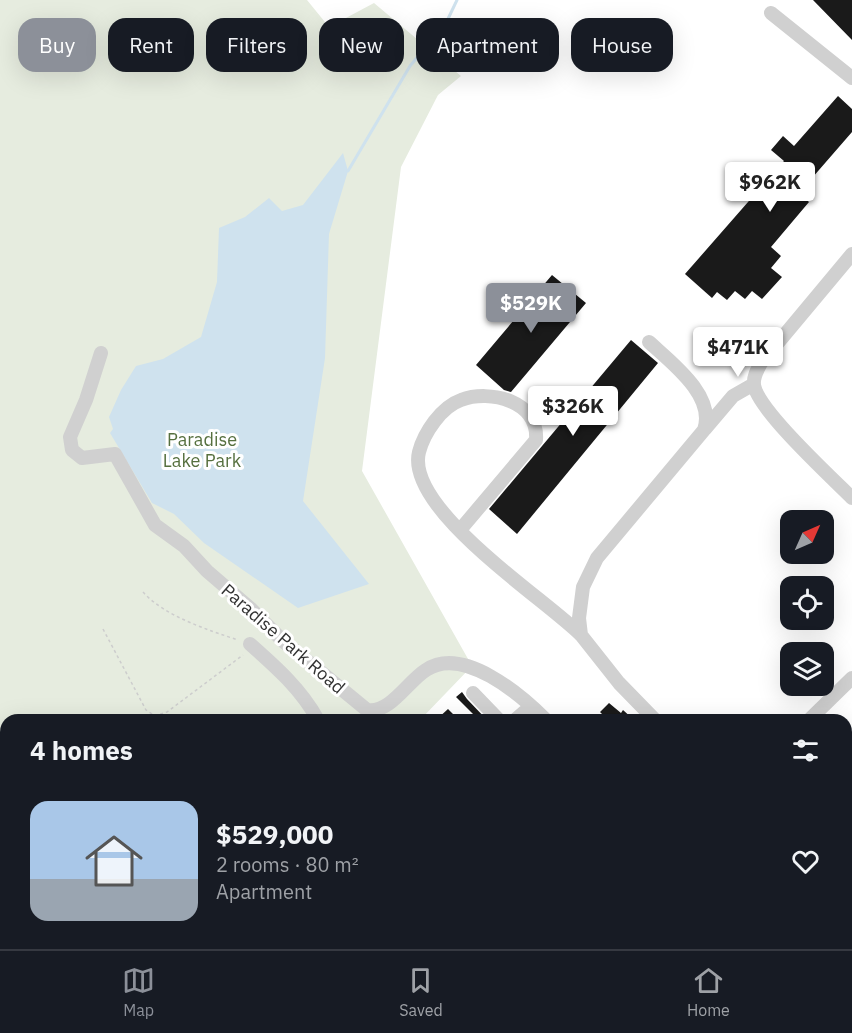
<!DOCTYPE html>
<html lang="en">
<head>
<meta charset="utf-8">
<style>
  :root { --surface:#171b24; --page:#242831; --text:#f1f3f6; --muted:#9ea1a6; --line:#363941; --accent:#8c9099 }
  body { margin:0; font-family:"IBM Plex Sans",sans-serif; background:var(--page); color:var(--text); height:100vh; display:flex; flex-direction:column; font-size:22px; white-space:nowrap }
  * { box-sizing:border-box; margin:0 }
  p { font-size:20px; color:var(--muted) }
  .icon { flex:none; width:33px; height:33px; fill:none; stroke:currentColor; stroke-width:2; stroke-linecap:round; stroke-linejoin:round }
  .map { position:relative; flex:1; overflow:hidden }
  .panel { position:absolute; left:0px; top:714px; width:852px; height:236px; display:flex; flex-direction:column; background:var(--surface); border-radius:18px 18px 0 0; box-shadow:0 6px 24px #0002 }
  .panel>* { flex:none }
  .hud { position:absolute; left:18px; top:18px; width:816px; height:54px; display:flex; gap:12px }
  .needle { width:39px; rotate:45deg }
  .fabs { position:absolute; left:780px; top:510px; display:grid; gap:12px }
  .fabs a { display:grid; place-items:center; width:54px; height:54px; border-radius:12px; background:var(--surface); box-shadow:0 6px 24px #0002; font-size:30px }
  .price { position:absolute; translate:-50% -51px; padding:0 14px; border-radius:6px; background:#fff; color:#222; font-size:20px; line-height:39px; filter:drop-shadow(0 2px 3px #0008) }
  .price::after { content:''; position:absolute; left:50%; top:36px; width:18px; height:14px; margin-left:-9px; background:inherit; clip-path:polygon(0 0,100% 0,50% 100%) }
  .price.current { background:var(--accent); color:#fff }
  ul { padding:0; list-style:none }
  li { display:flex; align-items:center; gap:18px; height:150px; padding:0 30px }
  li+li { border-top:2px solid var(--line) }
  li span { display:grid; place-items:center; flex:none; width:168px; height:120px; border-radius:18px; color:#555 }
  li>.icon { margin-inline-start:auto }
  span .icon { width:72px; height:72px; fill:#fffc; stroke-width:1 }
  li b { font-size:26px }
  h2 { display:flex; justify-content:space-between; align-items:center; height:72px; padding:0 30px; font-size:26px }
  .chip { padding:0 21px; border-radius:18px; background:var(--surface); box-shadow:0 6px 24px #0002; font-size:21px; line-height:54px }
  .chip.current { background:var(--accent); color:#fff }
  .tab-bar { display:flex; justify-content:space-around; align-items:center; height:84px; border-top:2px solid var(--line); background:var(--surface); font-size:16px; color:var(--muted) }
  .tab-bar a { display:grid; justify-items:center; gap:3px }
  .tab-bar .current { color:var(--accent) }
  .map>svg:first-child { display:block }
  .green { fill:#e6ecdf }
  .water { fill:#cfe2ee }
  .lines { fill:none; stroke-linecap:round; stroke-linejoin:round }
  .stream { stroke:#cfe2ee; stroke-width:3 }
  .building { fill:#1a1a1a }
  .path { stroke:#cdcdcd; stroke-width:1.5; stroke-dasharray:3 3; stroke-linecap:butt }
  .minor { stroke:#d0d0d0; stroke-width:14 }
  .labels { text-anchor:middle; stroke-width:6; stroke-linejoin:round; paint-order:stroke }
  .park-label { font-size:18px; fill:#56703f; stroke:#fff }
  .street-label { font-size:18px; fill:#333; stroke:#fff }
</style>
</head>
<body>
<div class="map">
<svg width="852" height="949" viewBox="0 0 852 949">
  <rect width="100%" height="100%" fill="#fff"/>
  <path class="green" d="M0 0H307L329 27 374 3 461 76 438 95 401 167 362 471 472 666 420 720H6V944H288L281 949H0Z
    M422 944H498L503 949H427Z"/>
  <path class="water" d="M343 153 348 171 329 234 325 358 303 501 369 584 298 608 204 543 174 514 152 503 110 433 113 429 109 417 121 390 136 366 163 359 201 337 217 282 219 228 245 217 269 198 282 211 303 205Z"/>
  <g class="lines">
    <path class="stream" d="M348 171 410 66 446 23 457 0"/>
  </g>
  <path class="building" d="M813 0H852V40Z
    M838 96 852 109V132L799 193 809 202 771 247 781 256 771 268 782 277 762 299 752 291 745 299 735 291 727 300 717 292 712 298 685 274 784 161 771 150 783 136 794 146Z
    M552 275 586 303 511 392 504 390 476 365Z
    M631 340 658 363 517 534 489 509Z
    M462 692 467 699 487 720H479L456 697Z
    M609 703 621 713 623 710 634 720H608L600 712Z
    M448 709 459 720H436Z"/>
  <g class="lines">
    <path class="path" d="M143 592C164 616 208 630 238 640
      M103 629 146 710 155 716 167 712 243 655"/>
    <path class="minor" d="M771 13 852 78
      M852 254 761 363C757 370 753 377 754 385 758 410 831 477 852 498
      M649 342C672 363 716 396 704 430L597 558 583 587 579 618 581 635 619 683 655 720
      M101 353 86 400 70 437 72 450 82 458 115 454 155 525 184 546 207 571 250 608 283 641 367 710C390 714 408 681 426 670 463 645 521 695 546 720
      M705 429 733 396 754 384
      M460 530 536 440C539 401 490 389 461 400 441 407 424 433 419 452 405 509 544 598 581 635
      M250 644C276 667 301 689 318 720
      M473 693 499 720
      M515 720 530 707
      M809 720 852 678
      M846 785 852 791
      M846 922 852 928
      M650 944 656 949
      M571 949 577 944"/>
  </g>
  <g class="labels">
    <g class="park-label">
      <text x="202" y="446">Paradise<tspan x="202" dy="21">Lake Park</tspan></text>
    </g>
    <g class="street-label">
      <text transform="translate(283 639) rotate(41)" y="6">Paradise Park Road</text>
    </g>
  </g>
</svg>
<div class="fabs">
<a><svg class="needle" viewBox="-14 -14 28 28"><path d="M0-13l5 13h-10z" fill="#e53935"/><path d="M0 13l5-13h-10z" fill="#9ea1a6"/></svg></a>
<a><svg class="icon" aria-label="locate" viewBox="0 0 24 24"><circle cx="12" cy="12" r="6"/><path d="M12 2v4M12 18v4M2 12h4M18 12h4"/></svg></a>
<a><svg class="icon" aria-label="layers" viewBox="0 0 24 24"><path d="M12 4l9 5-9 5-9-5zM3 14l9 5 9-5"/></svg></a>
</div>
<b class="price" style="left:770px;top:213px">$962K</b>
<b class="price current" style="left:531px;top:334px">$529K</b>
<b class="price" style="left:738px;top:378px">$471K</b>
<b class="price" style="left:573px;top:437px">$326K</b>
<div class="hud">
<a class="chip current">Buy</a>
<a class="chip">Rent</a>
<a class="chip">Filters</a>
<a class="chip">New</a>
<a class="chip">Apartment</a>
<a class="chip">House</a>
</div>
<section class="panel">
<h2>4 homes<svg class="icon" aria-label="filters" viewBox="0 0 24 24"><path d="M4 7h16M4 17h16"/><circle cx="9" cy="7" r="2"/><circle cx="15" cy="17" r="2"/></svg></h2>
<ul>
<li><span style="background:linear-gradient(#a9c7e8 65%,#9aa5b1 0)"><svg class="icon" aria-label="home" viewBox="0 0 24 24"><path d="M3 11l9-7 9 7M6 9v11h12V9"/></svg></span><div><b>$529,000</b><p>2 rooms · 80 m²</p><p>Apartment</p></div><svg class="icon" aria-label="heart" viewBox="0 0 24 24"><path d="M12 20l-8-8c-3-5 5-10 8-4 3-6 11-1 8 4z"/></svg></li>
</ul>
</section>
</div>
<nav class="tab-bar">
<a class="current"><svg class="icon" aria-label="map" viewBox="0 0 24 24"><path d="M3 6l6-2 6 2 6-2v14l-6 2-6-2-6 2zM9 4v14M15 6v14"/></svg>Map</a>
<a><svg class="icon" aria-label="saved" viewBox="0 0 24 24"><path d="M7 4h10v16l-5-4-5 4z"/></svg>Saved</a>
<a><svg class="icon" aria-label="home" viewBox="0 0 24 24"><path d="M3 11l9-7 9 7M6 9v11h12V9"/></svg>Home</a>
</nav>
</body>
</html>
